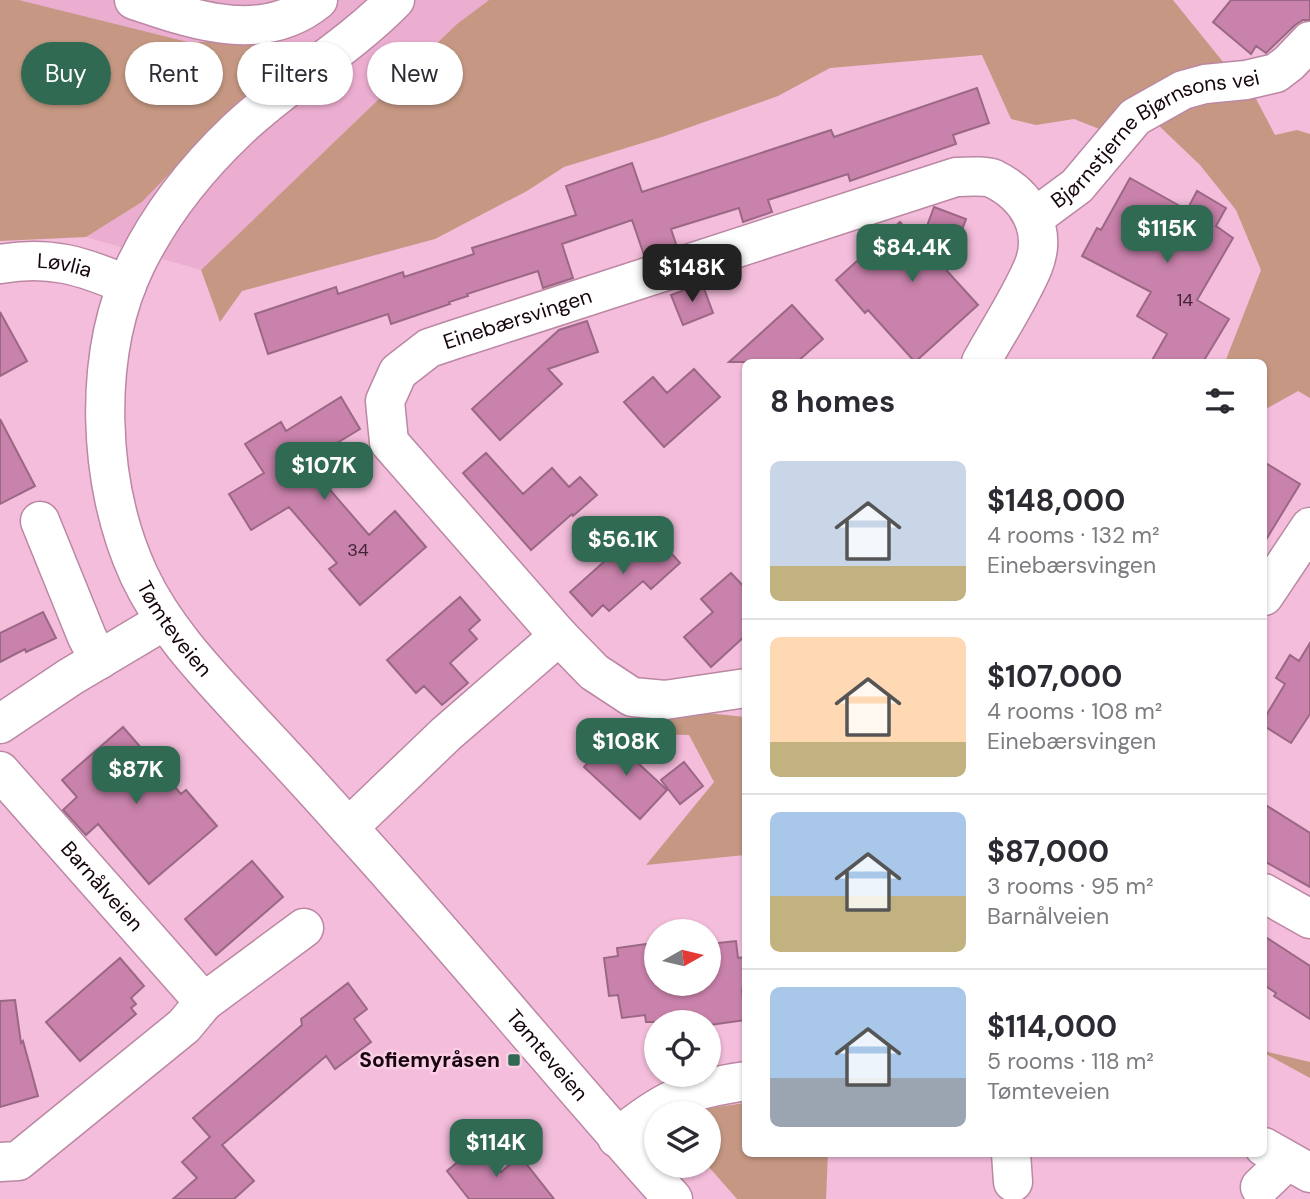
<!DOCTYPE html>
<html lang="en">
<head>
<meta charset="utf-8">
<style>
  :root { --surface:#fff; --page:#f2f2f3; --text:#2b2b33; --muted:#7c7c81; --line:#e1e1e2; --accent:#316a53 }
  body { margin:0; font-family:"DM Sans",sans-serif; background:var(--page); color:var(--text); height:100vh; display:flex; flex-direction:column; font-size:26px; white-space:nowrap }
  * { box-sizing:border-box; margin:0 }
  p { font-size:23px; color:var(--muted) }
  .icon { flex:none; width:38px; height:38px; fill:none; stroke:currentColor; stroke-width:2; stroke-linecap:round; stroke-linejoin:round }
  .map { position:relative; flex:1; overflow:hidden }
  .details { position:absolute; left:742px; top:359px; width:525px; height:798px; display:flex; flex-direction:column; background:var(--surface); border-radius:10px; box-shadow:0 2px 5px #0004 }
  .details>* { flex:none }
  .hud { position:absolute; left:21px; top:42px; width:616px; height:63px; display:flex; gap:14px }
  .needle { width:46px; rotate:82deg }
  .controls { position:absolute; left:644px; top:919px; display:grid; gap:14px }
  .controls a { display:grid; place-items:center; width:77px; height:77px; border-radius:50%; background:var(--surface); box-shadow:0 2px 5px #0004; font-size:35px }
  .price { position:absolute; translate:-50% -60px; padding:0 16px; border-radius:14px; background:var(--accent); color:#fff; font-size:23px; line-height:46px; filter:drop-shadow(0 2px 4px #0008) }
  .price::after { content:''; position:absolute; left:50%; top:42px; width:21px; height:16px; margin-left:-10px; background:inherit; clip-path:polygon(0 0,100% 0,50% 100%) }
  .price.on { background:#222; color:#fff }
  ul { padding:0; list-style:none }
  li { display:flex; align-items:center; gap:21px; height:175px; padding:0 28px }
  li+li { border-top:2px solid var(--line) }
  li span { display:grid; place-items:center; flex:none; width:196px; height:140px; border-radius:10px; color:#555 }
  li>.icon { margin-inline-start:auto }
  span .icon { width:84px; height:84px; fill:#fffc; stroke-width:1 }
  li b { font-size:30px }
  h2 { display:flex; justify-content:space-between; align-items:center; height:84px; padding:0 28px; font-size:30px }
  .chip { padding:0 24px; border-radius:32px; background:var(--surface); box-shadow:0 2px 5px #0004; font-size:24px; line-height:63px }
  .chip.on { background:var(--accent); color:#fff }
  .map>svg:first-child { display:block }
  .built { fill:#ebaed0 }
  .green { fill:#c69884 }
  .building { fill:#c982ab; stroke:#9a6884; stroke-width:2 }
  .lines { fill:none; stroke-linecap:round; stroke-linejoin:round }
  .minor-casing { stroke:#bb88a4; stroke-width:41 }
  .minor { stroke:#fff; stroke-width:38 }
  .poi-dot { fill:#316a53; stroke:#fbcee6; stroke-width:2.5 }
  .labels { text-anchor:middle; stroke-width:5; stroke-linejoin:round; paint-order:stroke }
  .number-label { font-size:18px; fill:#432436 }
  .street-label { font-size:21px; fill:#16050f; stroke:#fbcee6 }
  .poi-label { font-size:21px; font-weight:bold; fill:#16050f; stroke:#fbcee6; text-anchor:end }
</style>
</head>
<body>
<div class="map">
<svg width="1310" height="1199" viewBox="0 0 1310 1199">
  <rect width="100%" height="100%" fill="#f4bddb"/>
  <path class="built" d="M19 0H489L457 24 201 270 86 237 142 202 267 72 285 42H188Z"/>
  <path class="green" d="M0 0H19L188 42H285L267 72 142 202 86 237 0 241Z
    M489 0H1173L1228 68 1107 132 1074 119 1036 125 1011 119 982 55 830 68 778 96 662 137 564 167 527 191 435 239 242 291 220 322 201 270 457 24Z
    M1254 95 1275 135 1297 130 1310 134V398L1298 391 1264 410V362H1225L1261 270 1236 210 1200 165 1156 123 1203 97Z
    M679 710 745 717V855L646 865 714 782 689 735 648 734 638 711Z
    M1264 1051 1310 1062V1078L1264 1053Z
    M745 1103 746 1153H828L826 1199H737L708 1166 709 1113H686L688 1111Z"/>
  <path class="building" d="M1231 0H1310V20H1303L1295 25 1266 53 1256 46 1251 54 1213 22Z
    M977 88 989 123 953 135 956 144 850 181 848 174 768 200 772 212 743 222 739 208 671 229 676 244 644 255 632 220 562 244 573 278 543 288 538 271 467 294 468 296 449 302 450 304 391 324 388 314 268 354 255 314 336 287 338 294 403 272 404 277 474 254 472 248 576 215 566 186 632 163 642 192 831 130 834 137Z
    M1130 178 1187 210 1197 191 1226 208 1216 226 1233 238 1197 300 1229 319 1203 362H1151L1167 334 1137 316 1151 292 1082 256 1097 228 1101 230Z
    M934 207 966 219 947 271 978 305 915 362 868 310 865 313 836 280 900 222 920 245Z
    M702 283 713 313 683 325 671 295Z
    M792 305 823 339 797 362H729Z
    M0 312 27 361 0 376Z
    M587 321 598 352 548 369 562 384 500 440 472 409 559 330Z
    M694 369 720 397 664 447 624 402 653 377 667 393Z
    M341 397 360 429 306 462 369 535 395 511 426 547 360 605 329 569 337 563 289 507 251 530 229 494 264 473 245 444 281 422 286 431Z
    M0 419 35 486 0 504Z
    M486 453 523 494 552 468 569 487 580 477 597 495 573 516 572 514 531 550 463 473Z
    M1264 462 1300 484 1264 543Z
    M633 536 652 556 664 545 680 563 651 589 643 581 609 611 603 605 592 616 570 592Z
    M731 573 746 589V635L711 667 684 637 713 612 701 599Z
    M460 597 480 620 469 630 477 639 450 663 468 683 442 705 424 686 416 693 387 660Z
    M43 612 56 638 26 652 25 649 0 662V633Z
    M1310 643V714L1291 743 1264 726V719L1285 684 1276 678 1290 655 1299 661Z
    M123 727 181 794 186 790 217 826 149 884 98 824 86 835 63 810 77 797 62 780Z
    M611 738 667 790 640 819 584 767Z
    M684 762 703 786 680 804 661 780Z
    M1264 804 1310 833V887L1264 861Z
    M252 861 283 897 216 955 185 919Z
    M1264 936 1310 966V1019L1274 996 1276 993 1264 985Z
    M736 941 738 958 746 957V990H742L746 1020 709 1025V1022H646L645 1015 622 1018 618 995 609 996 604 958 618 956 617 948 654 943 656 984H709V944Z
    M120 958 144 986 131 998 136 1004 131 1008 136 1014 80 1061 46 1022Z
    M348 983 367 1009 354 1019 371 1042 335 1069 326 1056 222 1145 254 1181 234 1199H173L197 1178 182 1162 210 1137 193 1118 302 1025 301 1019Z
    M15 1000 21 1043 23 1041 38 1096 0 1107V1001Z
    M478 1145 501 1172 520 1156 554 1199H469L447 1171Z"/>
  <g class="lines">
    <defs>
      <g id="minor">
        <path d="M134 0C194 20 263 45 318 0"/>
        <path id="s1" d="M395 0C347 49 286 83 237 130 197 168 160 215 136 264 92 355 97 484 139 575 163 626 201 667 239 708 275 747 312 786 347 826 458 948 562 1076 673 1199"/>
        <path id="s2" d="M1035 217 1077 186 1135 117 1183 90 1205 84 1246 80 1276 73 1289 63 1310 41"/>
        <path id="s3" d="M0 264C49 255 83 266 127 285"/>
        <path d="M40 521 87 637 99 660"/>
        <path d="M1264 596 1310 527"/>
        <path id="s4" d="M746 688 665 700 632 697 594 672 559 636 389 442 385 401 398 372 429 348 459 338 956 177C967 177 984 175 994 179 1028 196 1048 230 1033 267 1019 300 998 331 981 362"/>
        <path d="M0 724 70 677 164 621"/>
        <path id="s5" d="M0 771 204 1002 184 1026 18 1161 0 1162"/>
        <path d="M349 827 446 734 559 636"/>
        <path d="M1264 893 1310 919"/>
        <path d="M204 1002 304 928"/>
        <path d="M617 1138C664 1099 685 1090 746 1081"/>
        <path d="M1264 1147 1310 1173"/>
        <path d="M1011 1153 1013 1182"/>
        <path d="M1260 1187 1287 1161"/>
      </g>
    </defs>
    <use href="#minor" class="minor-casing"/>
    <use href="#minor" class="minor"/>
  </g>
  <rect class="poi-dot" x="507" y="1053" width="14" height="14" rx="3.5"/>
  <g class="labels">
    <g class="number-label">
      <text x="1185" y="306">14</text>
      <text x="358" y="556">34</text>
    </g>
    <g class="street-label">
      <text dy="7" stroke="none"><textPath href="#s2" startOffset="149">Bjørnstjerne Bjørnsons vei</textPath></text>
      <text dy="7" stroke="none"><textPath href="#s3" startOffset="65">Løvlia</textPath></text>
      <text dy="7" stroke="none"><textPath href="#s4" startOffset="674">Einebærsvingen</textPath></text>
      <text dy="7" stroke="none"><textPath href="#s1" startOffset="758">Tømteveien</textPath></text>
      <text dy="7" stroke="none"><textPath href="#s5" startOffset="154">Barnålveien</textPath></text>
      <text dy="7" stroke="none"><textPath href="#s1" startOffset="1325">Tømteveien</textPath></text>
    </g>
    <g class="poi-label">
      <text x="500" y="1067">Sofiemyråsen</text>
    </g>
  </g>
</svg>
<div class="controls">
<a><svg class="needle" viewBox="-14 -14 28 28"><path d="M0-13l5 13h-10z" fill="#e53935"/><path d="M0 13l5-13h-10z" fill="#7c7c81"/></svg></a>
<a><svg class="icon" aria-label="locate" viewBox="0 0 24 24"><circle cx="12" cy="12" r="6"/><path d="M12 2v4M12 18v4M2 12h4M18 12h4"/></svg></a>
<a><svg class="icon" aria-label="layers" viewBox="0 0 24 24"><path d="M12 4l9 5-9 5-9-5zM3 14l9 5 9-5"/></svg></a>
</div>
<b class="price" style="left:1167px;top:265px">$115K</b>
<b class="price" style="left:912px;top:284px">$84.4K</b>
<b class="price on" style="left:692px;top:304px">$148K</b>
<b class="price" style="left:324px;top:502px">$107K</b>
<b class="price" style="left:623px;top:576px">$56.1K</b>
<b class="price" style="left:626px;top:778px">$108K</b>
<b class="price" style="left:136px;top:806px">$87K</b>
<b class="price" style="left:496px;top:1179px">$114K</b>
<div class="hud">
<a class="chip on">Buy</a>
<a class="chip">Rent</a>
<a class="chip">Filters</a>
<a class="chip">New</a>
</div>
<section class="details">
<h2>8 homes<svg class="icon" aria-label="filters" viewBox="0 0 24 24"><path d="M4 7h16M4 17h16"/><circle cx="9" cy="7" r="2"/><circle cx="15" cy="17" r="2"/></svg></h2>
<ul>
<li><span style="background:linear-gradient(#c9d6e8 75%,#c2b280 0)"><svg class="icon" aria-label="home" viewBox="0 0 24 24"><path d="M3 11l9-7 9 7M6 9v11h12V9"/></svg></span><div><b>$148,000</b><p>4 rooms · 132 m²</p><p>Einebærsvingen</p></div></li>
<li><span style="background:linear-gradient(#ffd9b3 75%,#c2b280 0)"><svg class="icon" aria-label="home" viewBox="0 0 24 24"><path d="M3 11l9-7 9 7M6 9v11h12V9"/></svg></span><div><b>$107,000</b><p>4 rooms · 108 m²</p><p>Einebærsvingen</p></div></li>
<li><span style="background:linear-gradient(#a9c7e8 60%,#c2b280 0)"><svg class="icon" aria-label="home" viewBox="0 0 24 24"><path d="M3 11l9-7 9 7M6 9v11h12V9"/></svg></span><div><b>$87,000</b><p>3 rooms · 95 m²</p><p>Barnålveien</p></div></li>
<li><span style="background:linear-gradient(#a9c7e8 65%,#9aa5b1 0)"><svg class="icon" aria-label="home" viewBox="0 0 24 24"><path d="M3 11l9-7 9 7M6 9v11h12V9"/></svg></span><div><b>$114,000</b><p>5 rooms · 118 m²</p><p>Tømteveien</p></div></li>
</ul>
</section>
</div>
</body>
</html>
